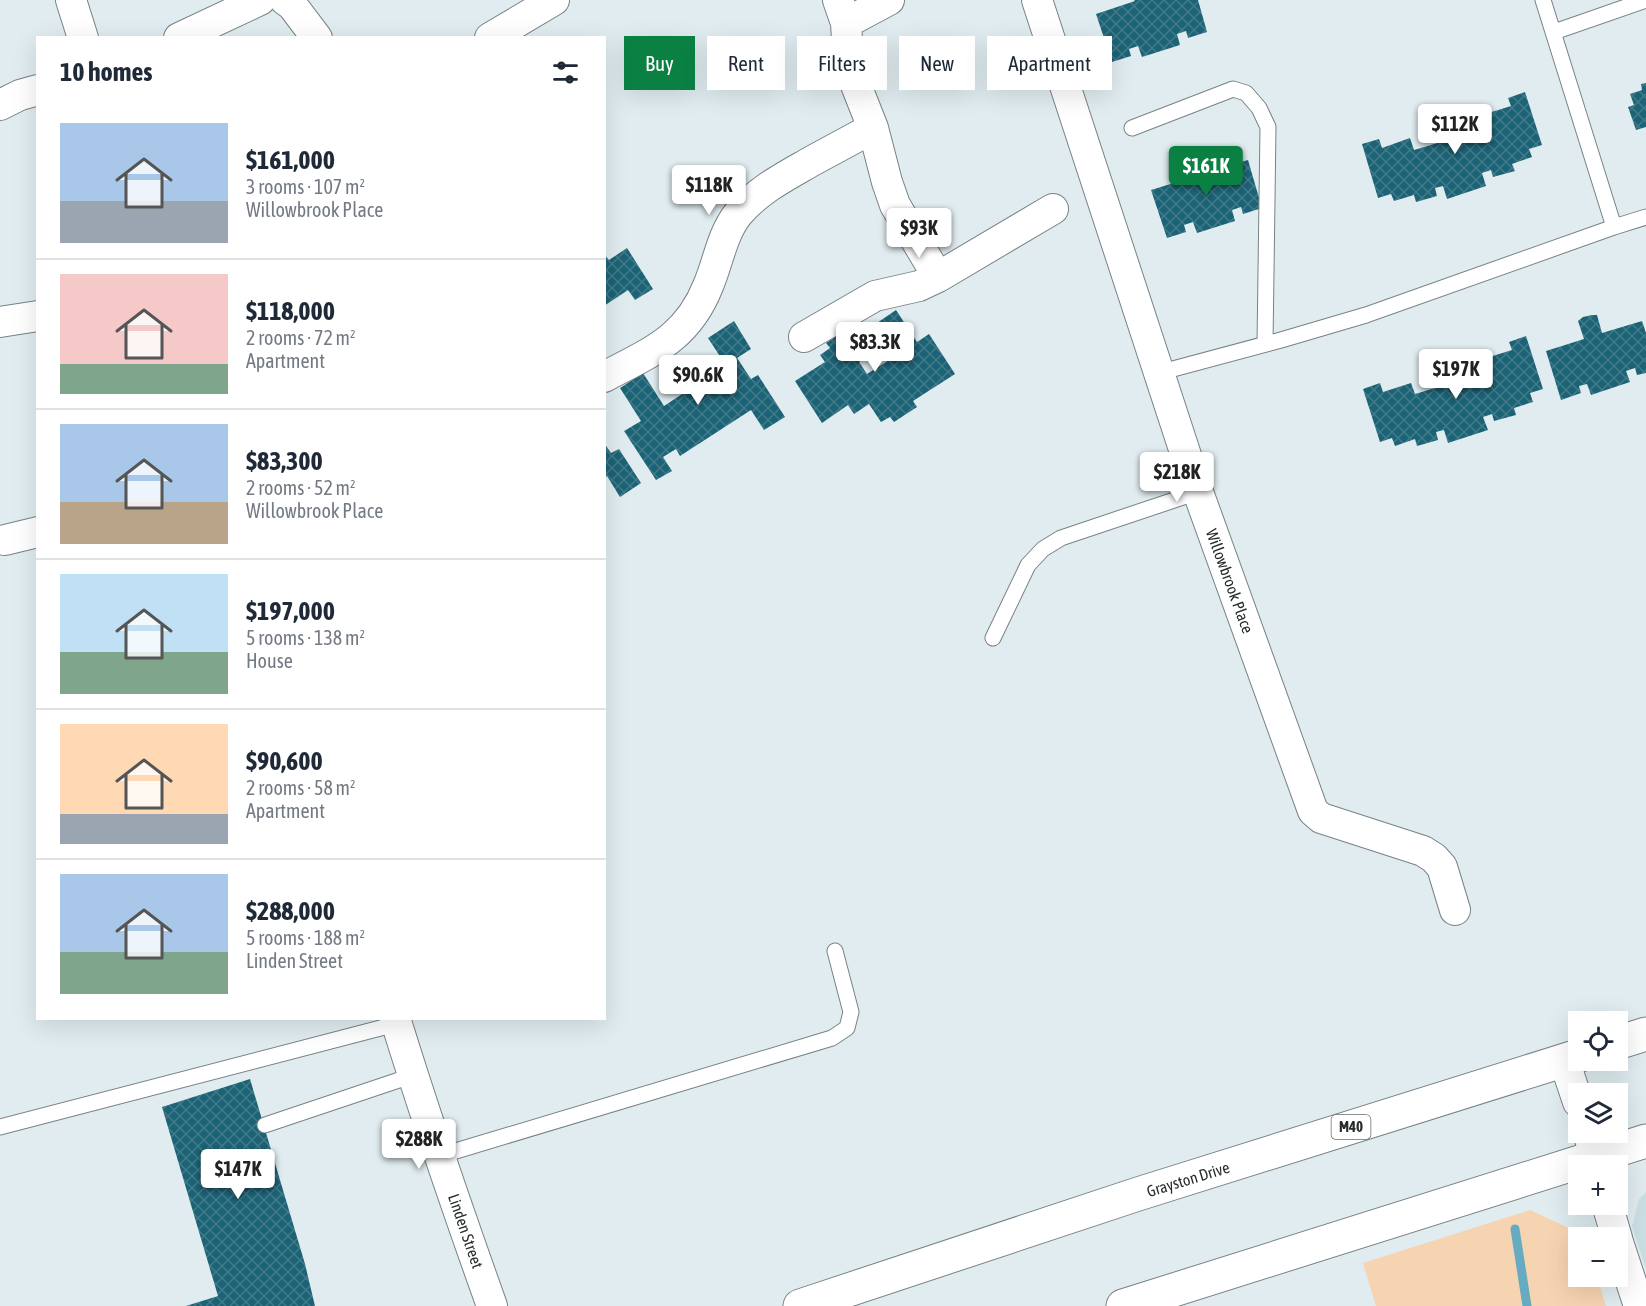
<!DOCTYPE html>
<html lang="en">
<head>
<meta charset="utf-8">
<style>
  :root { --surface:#fff; --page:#f6f6f7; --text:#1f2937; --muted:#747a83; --line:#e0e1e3; --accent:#0b8043 }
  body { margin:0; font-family:"Asap Condensed",sans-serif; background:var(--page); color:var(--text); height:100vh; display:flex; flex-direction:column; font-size:22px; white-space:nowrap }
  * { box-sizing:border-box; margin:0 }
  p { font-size:20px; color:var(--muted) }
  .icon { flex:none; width:33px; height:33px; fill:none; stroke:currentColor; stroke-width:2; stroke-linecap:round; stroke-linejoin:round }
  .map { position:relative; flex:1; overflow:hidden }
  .sheet { position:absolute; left:36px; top:36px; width:570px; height:984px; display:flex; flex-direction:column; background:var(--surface); border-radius:0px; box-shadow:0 6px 24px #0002 }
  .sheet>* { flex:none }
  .hud { position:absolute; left:624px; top:36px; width:570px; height:54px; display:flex; gap:12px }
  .buttons { position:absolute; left:1568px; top:1011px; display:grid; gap:12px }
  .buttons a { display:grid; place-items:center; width:60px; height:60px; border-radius:0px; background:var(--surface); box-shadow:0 6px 24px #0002; font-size:30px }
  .price { position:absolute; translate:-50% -51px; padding:0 14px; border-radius:6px; background:#fff; color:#222; font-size:20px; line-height:39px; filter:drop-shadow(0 2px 3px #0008) }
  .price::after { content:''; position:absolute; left:50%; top:36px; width:18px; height:14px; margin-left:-9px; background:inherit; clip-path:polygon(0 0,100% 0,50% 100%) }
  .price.active { background:var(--accent); color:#fff }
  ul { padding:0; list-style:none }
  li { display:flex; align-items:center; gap:18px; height:150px; padding:0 24px }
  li+li { border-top:2px solid var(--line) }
  li span { display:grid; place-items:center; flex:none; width:168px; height:120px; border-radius:0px; color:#555 }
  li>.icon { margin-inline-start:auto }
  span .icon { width:72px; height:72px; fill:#fffc; stroke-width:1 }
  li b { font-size:26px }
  h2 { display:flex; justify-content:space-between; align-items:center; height:72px; padding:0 24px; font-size:26px }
  .chip { padding:0 21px; border-radius:0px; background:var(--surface); box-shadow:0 6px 24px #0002; font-size:21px; line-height:54px }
  .chip.active { background:var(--accent); color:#fff }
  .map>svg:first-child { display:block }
  .built { fill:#cadfe4 }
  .grass { fill:#f7d4b1 }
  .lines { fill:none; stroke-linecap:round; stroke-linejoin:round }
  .stream { stroke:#66abbf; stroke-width:9 }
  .building { fill:url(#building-cross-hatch) }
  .lane-casing { stroke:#788286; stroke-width:17 }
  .street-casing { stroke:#788286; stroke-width:32 }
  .primary-casing { stroke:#788286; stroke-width:35 }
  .lane { stroke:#fff; stroke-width:15 }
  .street { stroke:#fff; stroke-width:30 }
  .primary { stroke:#fff; stroke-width:33 }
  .labels { text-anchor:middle; stroke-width:6; stroke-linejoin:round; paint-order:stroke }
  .shield { fill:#fff; stroke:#686b6c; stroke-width:1.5 }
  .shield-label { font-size:15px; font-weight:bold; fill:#272c2d }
  .street-label { font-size:16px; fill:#272c2d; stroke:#fff }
</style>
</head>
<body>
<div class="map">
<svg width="1646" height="1306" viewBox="0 0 1646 1306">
  <defs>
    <pattern id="building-cross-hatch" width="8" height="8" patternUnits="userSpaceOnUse" patternTransform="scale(1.5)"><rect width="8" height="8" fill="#1b6376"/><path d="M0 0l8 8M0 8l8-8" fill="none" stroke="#447a88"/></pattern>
  </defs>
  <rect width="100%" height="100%" fill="#e0ecf0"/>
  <path class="built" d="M1646 1192V1269L1632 1226 1639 1199Z"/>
  <path class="grass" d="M1530 1210 1584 1235 1585 1237 1578 1238V1276L1597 1277 1606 1306H1376L1363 1263Z"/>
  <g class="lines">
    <path class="stream" d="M1515 1229 1527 1306"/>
  </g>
  <path class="building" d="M1134 0H1198L1207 32 1188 38 1186 31 1177 34 1180 45 1142 57 1138 46 1129 49 1131 56 1112 62 1096 14 1135 1Z
    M1646 83V127L1636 130 1628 107 1634 105 1630 94 1642 90 1641 84Z
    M1525 92 1542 145 1529 149 1532 157 1512 164 1515 171 1493 177 1491 170 1482 173 1486 186 1447 199 1443 186 1435 188 1437 196 1416 202 1414 195 1394 201 1391 194 1378 198 1362 144 1379 139 1382 148 1410 138 1414 150 1441 142 1435 123 1439 120 1448 117 1453 118 1459 136 1486 127 1482 115 1511 106 1508 98Z
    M1197 153 1202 154 1208 172 1248 160 1262 208 1243 214 1241 207 1232 210 1235 221 1197 233 1193 222 1184 225 1186 232 1167 238 1151 190 1190 178 1184 159 1188 156Z
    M627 248 653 289 635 300 628 290 604 306V254L609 260Z
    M896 310 917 342 929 334 955 374 913 401 917 407 894 422 890 417 881 422 869 404 854 414 848 405 822 423 795 381 825 362 820 355 830 348 826 343 852 326 870 354 859 362 867 374 892 358 871 327Z
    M1592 315H1597L1602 333 1642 321 1646 333V373L1637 375 1635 368 1626 371 1630 382 1591 395 1587 384 1579 386 1581 393 1561 400 1546 351 1584 339 1578 321 1583 317Z
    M734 321 751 349 737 358 751 379 758 375 785 417 764 430 751 410 680 456 676 449 663 457 672 471 656 480 624 431 641 421 620 388 643 373 664 406 711 375 708 371 723 361 708 338Z
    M1526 336 1543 389 1530 393 1533 402 1514 408 1516 415 1494 421 1492 414 1483 417 1488 430 1448 443 1444 430 1436 432 1438 440 1417 446 1415 439 1395 446 1392 438 1380 442 1363 389 1380 383 1383 392 1411 383 1415 394 1442 386 1436 368 1440 364 1449 361 1454 362 1460 380 1487 371 1483 359 1512 350 1509 342Z
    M604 443 611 453 619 449 641 483 620 497 607 476 604 478Z
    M250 1079 305 1264 315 1306H186L218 1296 162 1107Z"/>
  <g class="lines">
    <defs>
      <path id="lane" d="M1543 0 1614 227
        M1554 32 1646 0
        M1132 128 1233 89 1246 93 1259 108 1268 127 1265 344
        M1158 373 1281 340 1366 315 1614 227 1646 217
        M993 638 1028 565 1043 549 1061 538 1198 492
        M265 1125 414 1075
        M0 1127 396 1024
        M439 1156 832 1038 847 1028 851 1012 835 951"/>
      <path id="street" d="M71 0 83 38
        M285 0 292 5 317 38
        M838 0 846 23 848 57 854 80 873 128 887 182 895 205 938 277
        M1037 0 1198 492 1313 811 1321 818 1423 851 1434 858 1442 867 1455 910
        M846 23 889 0
        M179 38 260 0
        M490 38 554 0
        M0 105 20 95 38 90
        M0 322 38 316
        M804 337 875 296 919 286 938 277 1053 209
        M604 377C651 352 687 339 708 286 718 263 722 234 738 214 758 190 786 176 812 161 832 150 853 139 873 128
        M5 540 38 532
        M395 1018C425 1115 458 1211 492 1306
        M1564 1060 1578 1102
        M1588 1132 1598 1166
        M1607 1204 1617 1238
        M1617 1239 1639 1306"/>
      <path id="primary" d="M1617 1043 1646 1034
        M800 1306 1138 1194 1578 1056
        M1123 1306 1646 1141"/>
    </defs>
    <use href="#lane" class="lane-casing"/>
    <use href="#street" class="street-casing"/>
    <use href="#primary" class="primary-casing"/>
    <use href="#lane" class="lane"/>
    <use href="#street" class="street"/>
    <use href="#primary" class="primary"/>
  </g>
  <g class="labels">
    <rect class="shield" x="1331.5" y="1115" width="39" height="24" rx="4.5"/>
    <g class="shield-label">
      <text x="1351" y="1132">M40</text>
    </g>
    <g class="street-label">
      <text transform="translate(1230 581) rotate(70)" y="6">Willowbrook Place</text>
      <text transform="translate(1188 1179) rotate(-17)" y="6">Grayston Drive</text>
      <text transform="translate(466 1231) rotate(71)" y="6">Linden Street</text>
    </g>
  </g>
</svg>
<div class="buttons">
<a><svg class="icon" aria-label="locate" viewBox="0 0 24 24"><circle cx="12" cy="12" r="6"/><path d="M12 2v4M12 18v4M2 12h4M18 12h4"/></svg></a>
<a><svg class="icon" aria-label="layers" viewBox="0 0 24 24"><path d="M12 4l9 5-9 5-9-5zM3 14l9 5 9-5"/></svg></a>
<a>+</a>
<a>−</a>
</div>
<b class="price" style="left:1455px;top:155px">$112K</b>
<b class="price active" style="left:1206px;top:197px">$161K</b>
<b class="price" style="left:709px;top:216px">$118K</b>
<b class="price" style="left:919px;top:259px">$93K</b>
<b class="price" style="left:875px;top:373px">$83.3K</b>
<b class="price" style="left:1456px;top:400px">$197K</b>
<b class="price" style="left:698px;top:406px">$90.6K</b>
<b class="price" style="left:1177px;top:503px">$218K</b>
<b class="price" style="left:419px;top:1170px">$288K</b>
<b class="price" style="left:238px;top:1200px">$147K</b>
<div class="hud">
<a class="chip active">Buy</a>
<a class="chip">Rent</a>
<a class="chip">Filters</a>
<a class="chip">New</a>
<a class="chip">Apartment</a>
</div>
<section class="sheet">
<h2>10 homes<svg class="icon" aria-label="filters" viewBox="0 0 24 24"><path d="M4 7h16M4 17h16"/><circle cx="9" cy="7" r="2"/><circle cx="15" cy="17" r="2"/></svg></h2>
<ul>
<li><span style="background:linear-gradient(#a9c7e8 65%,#9aa5b1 0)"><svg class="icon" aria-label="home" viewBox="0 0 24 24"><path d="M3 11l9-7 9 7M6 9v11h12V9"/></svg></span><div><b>$161,000</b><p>3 rooms · 107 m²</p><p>Willowbrook Place</p></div></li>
<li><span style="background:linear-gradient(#f6c9c9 75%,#7fa58c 0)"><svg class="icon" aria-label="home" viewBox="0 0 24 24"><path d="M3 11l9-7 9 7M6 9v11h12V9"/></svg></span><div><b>$118,000</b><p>2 rooms · 72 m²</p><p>Apartment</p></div></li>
<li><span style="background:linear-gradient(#a9c7e8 65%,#b9a48a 0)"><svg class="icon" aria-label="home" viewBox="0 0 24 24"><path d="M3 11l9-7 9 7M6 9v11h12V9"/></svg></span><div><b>$83,300</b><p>2 rooms · 52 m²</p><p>Willowbrook Place</p></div></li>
<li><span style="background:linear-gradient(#bfe0f5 65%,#7fa58c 0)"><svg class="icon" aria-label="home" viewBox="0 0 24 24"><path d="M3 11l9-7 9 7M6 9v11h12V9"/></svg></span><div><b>$197,000</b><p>5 rooms · 138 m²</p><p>House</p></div></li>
<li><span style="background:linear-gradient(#ffd9b3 75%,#9aa5b1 0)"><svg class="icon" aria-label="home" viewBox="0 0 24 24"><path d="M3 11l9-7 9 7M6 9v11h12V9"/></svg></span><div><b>$90,600</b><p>2 rooms · 58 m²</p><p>Apartment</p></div></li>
<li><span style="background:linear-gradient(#a9c7e8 65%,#7fa58c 0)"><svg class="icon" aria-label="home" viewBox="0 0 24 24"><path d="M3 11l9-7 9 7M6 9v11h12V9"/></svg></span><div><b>$288,000</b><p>5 rooms · 188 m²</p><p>Linden Street</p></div></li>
</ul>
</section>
</div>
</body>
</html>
